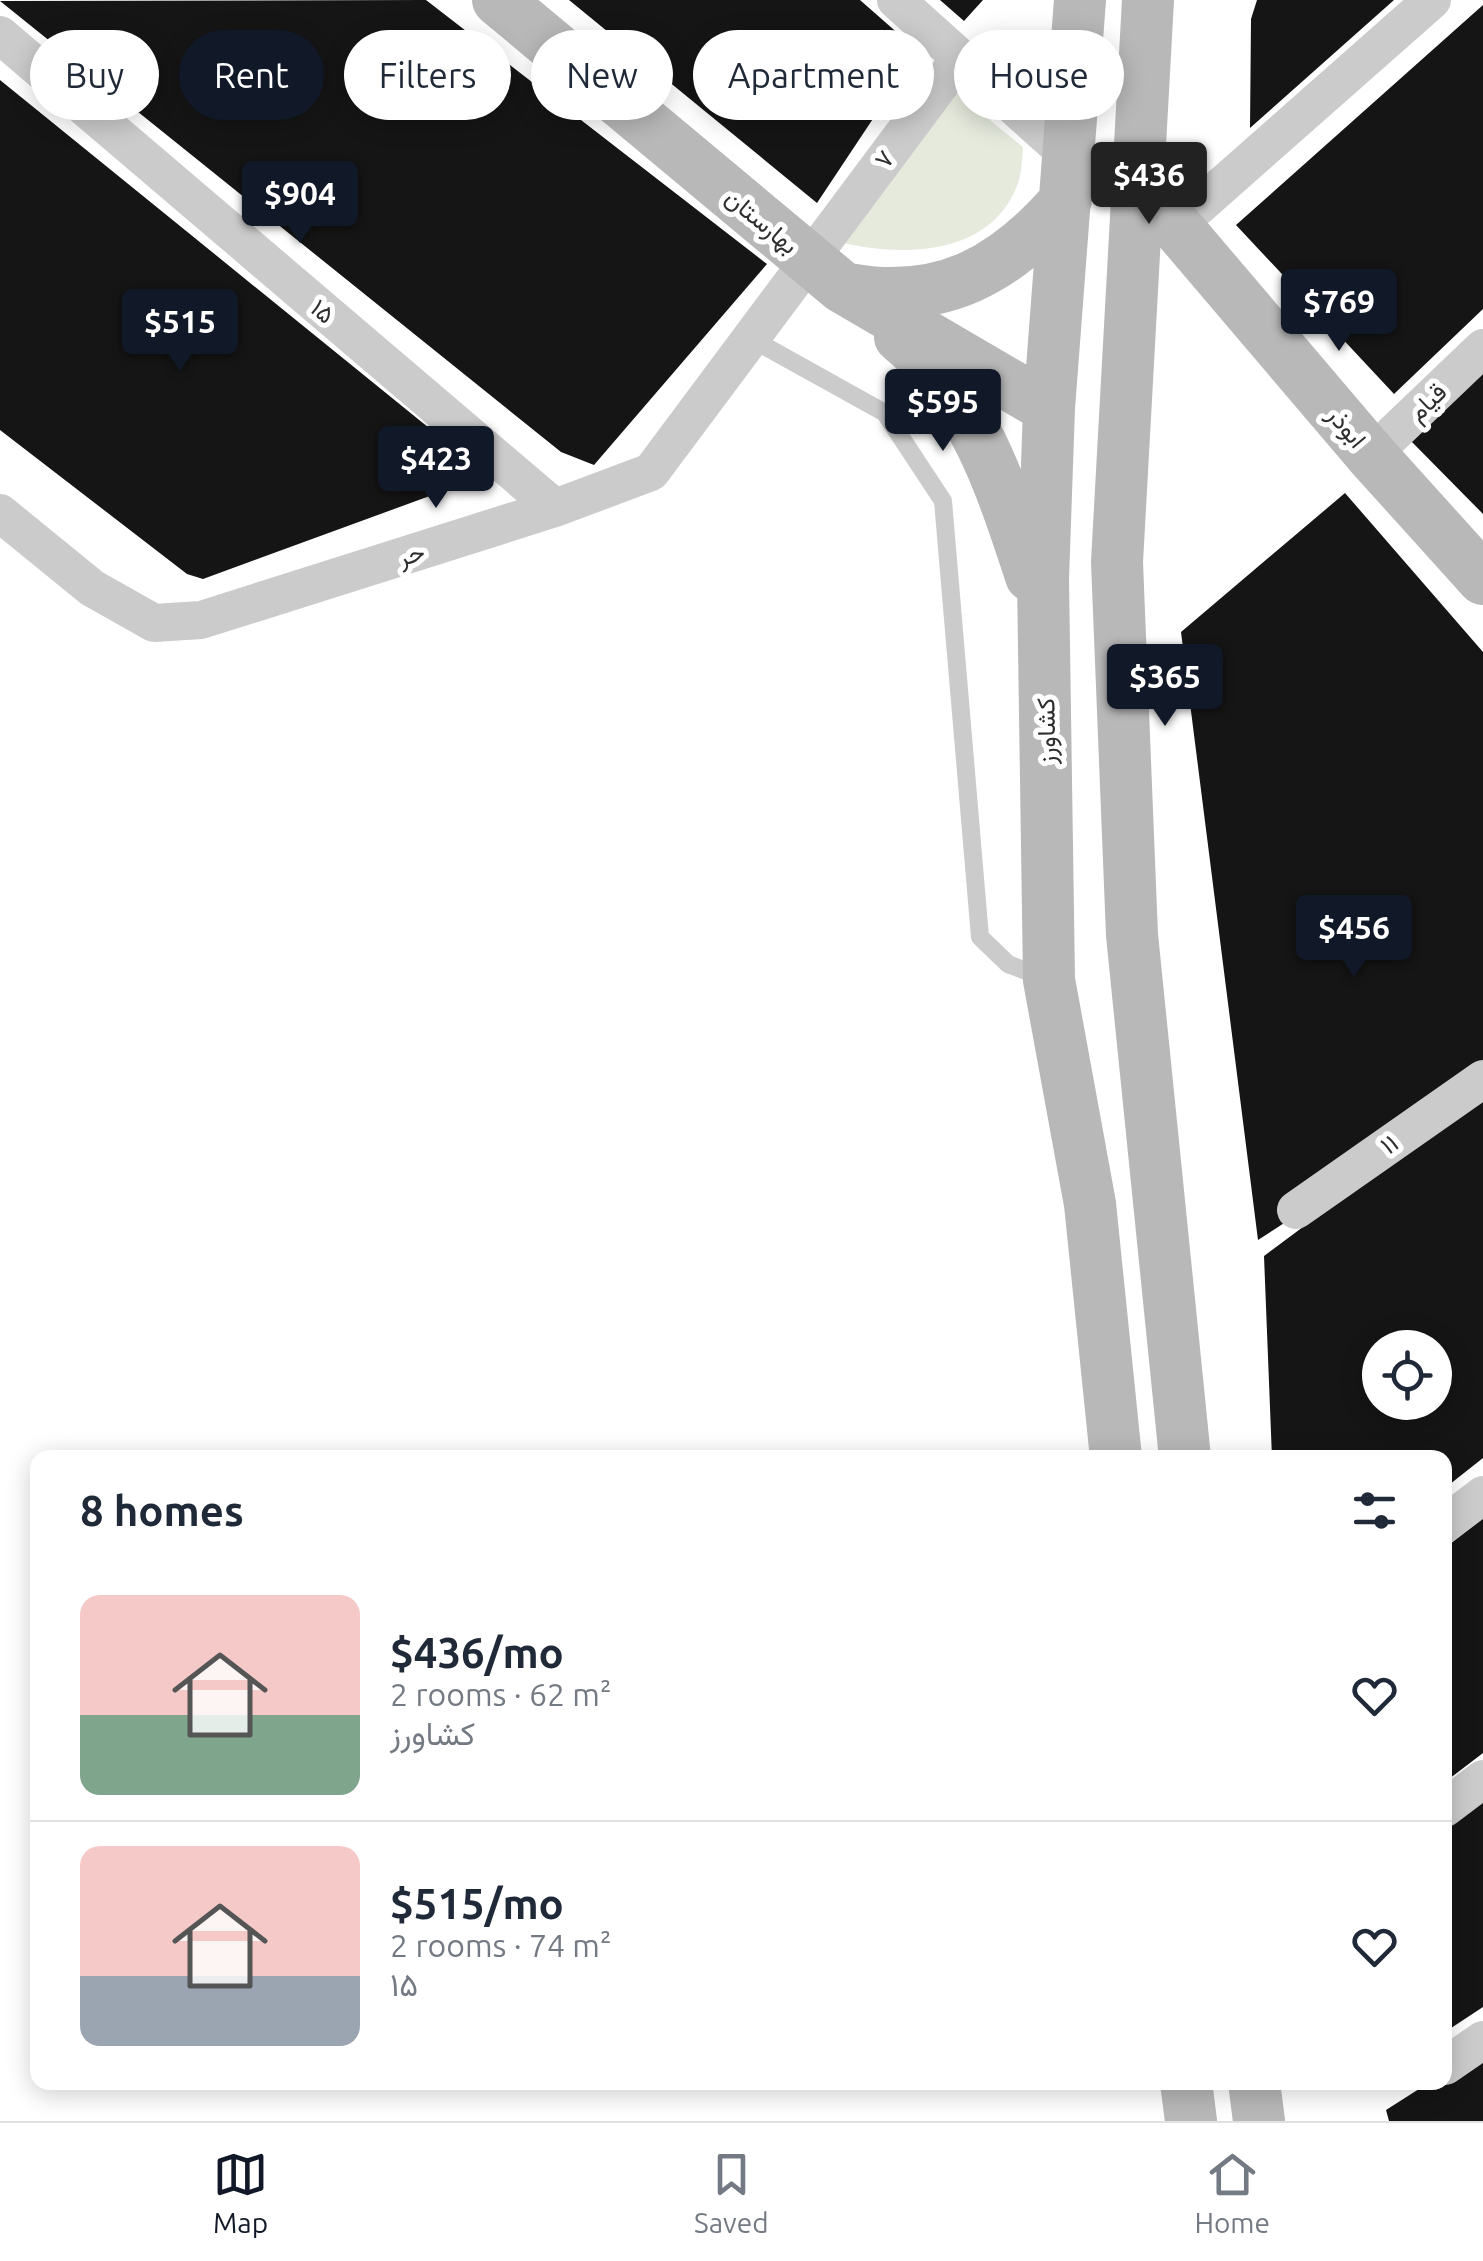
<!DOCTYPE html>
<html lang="en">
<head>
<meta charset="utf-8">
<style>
  :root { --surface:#fff; --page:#f6f6f7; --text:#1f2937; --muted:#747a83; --line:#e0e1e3; --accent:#111827 }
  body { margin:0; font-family:Ubuntu,Vazirmatn,sans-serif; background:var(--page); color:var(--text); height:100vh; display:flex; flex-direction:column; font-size:38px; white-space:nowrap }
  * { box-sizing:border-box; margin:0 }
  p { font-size:32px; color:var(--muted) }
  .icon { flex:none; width:55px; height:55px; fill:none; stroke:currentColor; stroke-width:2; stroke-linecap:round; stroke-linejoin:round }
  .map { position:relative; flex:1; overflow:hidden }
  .sheet { position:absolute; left:30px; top:1450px; width:1422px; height:640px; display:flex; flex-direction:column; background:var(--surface); border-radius:20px; box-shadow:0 5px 25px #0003 }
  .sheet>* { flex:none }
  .top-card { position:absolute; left:30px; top:30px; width:1425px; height:90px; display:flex; gap:20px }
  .fabs { position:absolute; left:1362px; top:1330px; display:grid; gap:20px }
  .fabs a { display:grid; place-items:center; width:90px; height:90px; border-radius:50%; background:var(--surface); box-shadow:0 5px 25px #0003; font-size:50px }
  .price { position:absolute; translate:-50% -85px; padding:0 22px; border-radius:10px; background:var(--accent); color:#fff; font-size:32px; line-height:65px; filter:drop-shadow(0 2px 5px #0008) }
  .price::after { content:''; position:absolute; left:50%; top:60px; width:30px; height:22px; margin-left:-15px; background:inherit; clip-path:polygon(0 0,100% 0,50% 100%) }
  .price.on { background:#222; color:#fff }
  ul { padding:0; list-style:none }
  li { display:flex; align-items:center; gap:30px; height:250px; padding:0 50px }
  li+li { border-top:2px solid var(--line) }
  li span { display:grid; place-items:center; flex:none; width:280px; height:200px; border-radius:20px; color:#555 }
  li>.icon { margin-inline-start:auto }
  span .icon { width:120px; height:120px; fill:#fffc; stroke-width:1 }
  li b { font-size:42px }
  h2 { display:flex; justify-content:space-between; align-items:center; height:120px; padding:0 50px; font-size:42px }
  .tag { padding:0 35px; border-radius:45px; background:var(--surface); box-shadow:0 5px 25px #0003; font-size:35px; line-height:90px }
  .tag.on { background:var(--accent); color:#fff }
  .menu { display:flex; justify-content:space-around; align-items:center; height:140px; border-top:2px solid var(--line); background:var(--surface); font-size:28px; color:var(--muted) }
  .menu a { display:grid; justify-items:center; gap:5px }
  .menu .on { color:var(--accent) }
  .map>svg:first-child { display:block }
  .green { fill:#e5eadd }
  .building { fill:#151515; fill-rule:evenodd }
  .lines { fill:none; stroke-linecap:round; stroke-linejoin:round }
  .lane { stroke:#cbcbcb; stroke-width:18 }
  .street { stroke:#cbcbcb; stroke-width:38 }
  .secondary { stroke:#b8b8b8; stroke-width:52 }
  .labels { text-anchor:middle; stroke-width:10; stroke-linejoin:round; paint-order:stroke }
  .street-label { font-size:25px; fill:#2e2e2e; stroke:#fff }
</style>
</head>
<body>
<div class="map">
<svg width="1483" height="2121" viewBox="0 0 1483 2121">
  <rect width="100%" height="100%" fill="#fff"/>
  <path class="green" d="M953 90 1023 147C1022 159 1022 174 1017 186 989 257 901 257 839 242Z"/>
  <path class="building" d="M426 0 767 264 594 465 561 452 0 1Z
    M569 0H860L918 51 817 203Z
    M940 0H983L964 21Z
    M1257 0H1394L1250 128 1251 19Z
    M1483 5V309L1394 394 1236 225Z
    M0 80 487 475 203 579 187 574 0 430Z
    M1483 370V514L1410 440Z
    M1345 493 1483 652V1458L1445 1488V1458H1272L1264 1256 1479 1096 1258 1240 1181 632ZM1380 1348H1435V1402H1380Z
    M1483 1518V1753L1445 1782V1548Z
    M1483 1799V2007L1445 2032V1828Z
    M1483 2049V2121H1389L1386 2110 1430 2082H1445Z"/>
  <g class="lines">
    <path class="lane" d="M750 338 885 413 943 501 980 937 1008 964 1044 978"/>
    <path class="street" d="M896 0 1068 155
      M0 35 555 508
      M1176 226 1432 0
      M1371 455 1483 348
      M0 513 92 588 154 623 201 620 555 508 651 472 960 58
      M1296 1210 1483 1079
      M1445 1524 1483 1495
      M1445 1808 1483 1779
      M1445 2066 1483 2040"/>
    <path class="secondary" d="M498 0 842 287 1049 408
      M1080 0 1049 408 1043 579 1049 980 1090 1204 1116 1458
      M1148 0 1117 562 1132 935 1185 1458
      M1137 180 1371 455 1483 579
      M849 289C943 306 1007 269 1066 200
      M900 337C974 398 1002 488 1031 576
      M1186 2082 1191 2121
      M1254 2082 1259 2121"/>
  </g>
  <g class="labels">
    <g class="street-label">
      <text transform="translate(884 159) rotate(-53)" y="9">۷</text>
      <text transform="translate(762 221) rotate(40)" y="9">بهارستان</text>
      <text transform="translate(323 311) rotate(40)" y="9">۱۵</text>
      <text transform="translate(1427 402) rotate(-44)" y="9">قیام</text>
      <text transform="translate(1347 427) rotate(50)" y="9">ابوذر</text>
      <text transform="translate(411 554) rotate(-18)" y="9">حر</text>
      <text transform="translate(1046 731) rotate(-91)" y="9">کشاورز</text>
      <text transform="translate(1389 1144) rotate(-35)" y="9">۱۱</text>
    </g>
  </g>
</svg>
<div class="fabs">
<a><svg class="icon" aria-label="locate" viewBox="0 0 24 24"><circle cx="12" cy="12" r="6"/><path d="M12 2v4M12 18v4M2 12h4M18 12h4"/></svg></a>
</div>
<b class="price on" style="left:1149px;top:227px">$436</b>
<b class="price" style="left:300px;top:246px">$904</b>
<b class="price" style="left:1339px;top:354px">$769</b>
<b class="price" style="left:180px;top:374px">$515</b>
<b class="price" style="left:943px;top:454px">$595</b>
<b class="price" style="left:436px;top:511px">$423</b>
<b class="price" style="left:1165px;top:729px">$365</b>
<b class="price" style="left:1354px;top:980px">$456</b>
<div class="top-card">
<a class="tag">Buy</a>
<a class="tag on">Rent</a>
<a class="tag">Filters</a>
<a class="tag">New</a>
<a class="tag">Apartment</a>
<a class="tag">House</a>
</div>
<section class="sheet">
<h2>8 homes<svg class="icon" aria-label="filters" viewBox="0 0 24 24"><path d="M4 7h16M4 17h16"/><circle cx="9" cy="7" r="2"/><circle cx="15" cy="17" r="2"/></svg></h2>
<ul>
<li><span style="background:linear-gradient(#f6c9c9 60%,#7fa58c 0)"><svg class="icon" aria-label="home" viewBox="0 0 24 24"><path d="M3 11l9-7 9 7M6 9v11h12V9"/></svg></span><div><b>$436/mo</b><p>2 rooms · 62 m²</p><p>کشاورز</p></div><svg class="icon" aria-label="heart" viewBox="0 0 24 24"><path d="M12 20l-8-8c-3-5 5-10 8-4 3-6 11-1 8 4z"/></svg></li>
<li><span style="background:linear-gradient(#f6c9c9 65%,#9aa5b1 0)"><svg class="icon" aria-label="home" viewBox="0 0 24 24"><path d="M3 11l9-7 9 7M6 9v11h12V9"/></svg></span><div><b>$515/mo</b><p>2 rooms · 74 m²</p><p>۱۵</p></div><svg class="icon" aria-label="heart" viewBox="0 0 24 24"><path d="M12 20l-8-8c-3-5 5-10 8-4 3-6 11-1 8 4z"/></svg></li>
</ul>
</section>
</div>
<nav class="menu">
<a class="on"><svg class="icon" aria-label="map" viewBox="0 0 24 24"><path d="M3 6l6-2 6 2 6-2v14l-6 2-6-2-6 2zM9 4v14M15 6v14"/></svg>Map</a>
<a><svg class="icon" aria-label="saved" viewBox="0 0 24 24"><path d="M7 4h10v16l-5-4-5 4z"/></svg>Saved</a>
<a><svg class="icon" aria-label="home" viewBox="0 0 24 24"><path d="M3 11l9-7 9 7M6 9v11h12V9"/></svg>Home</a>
</nav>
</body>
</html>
